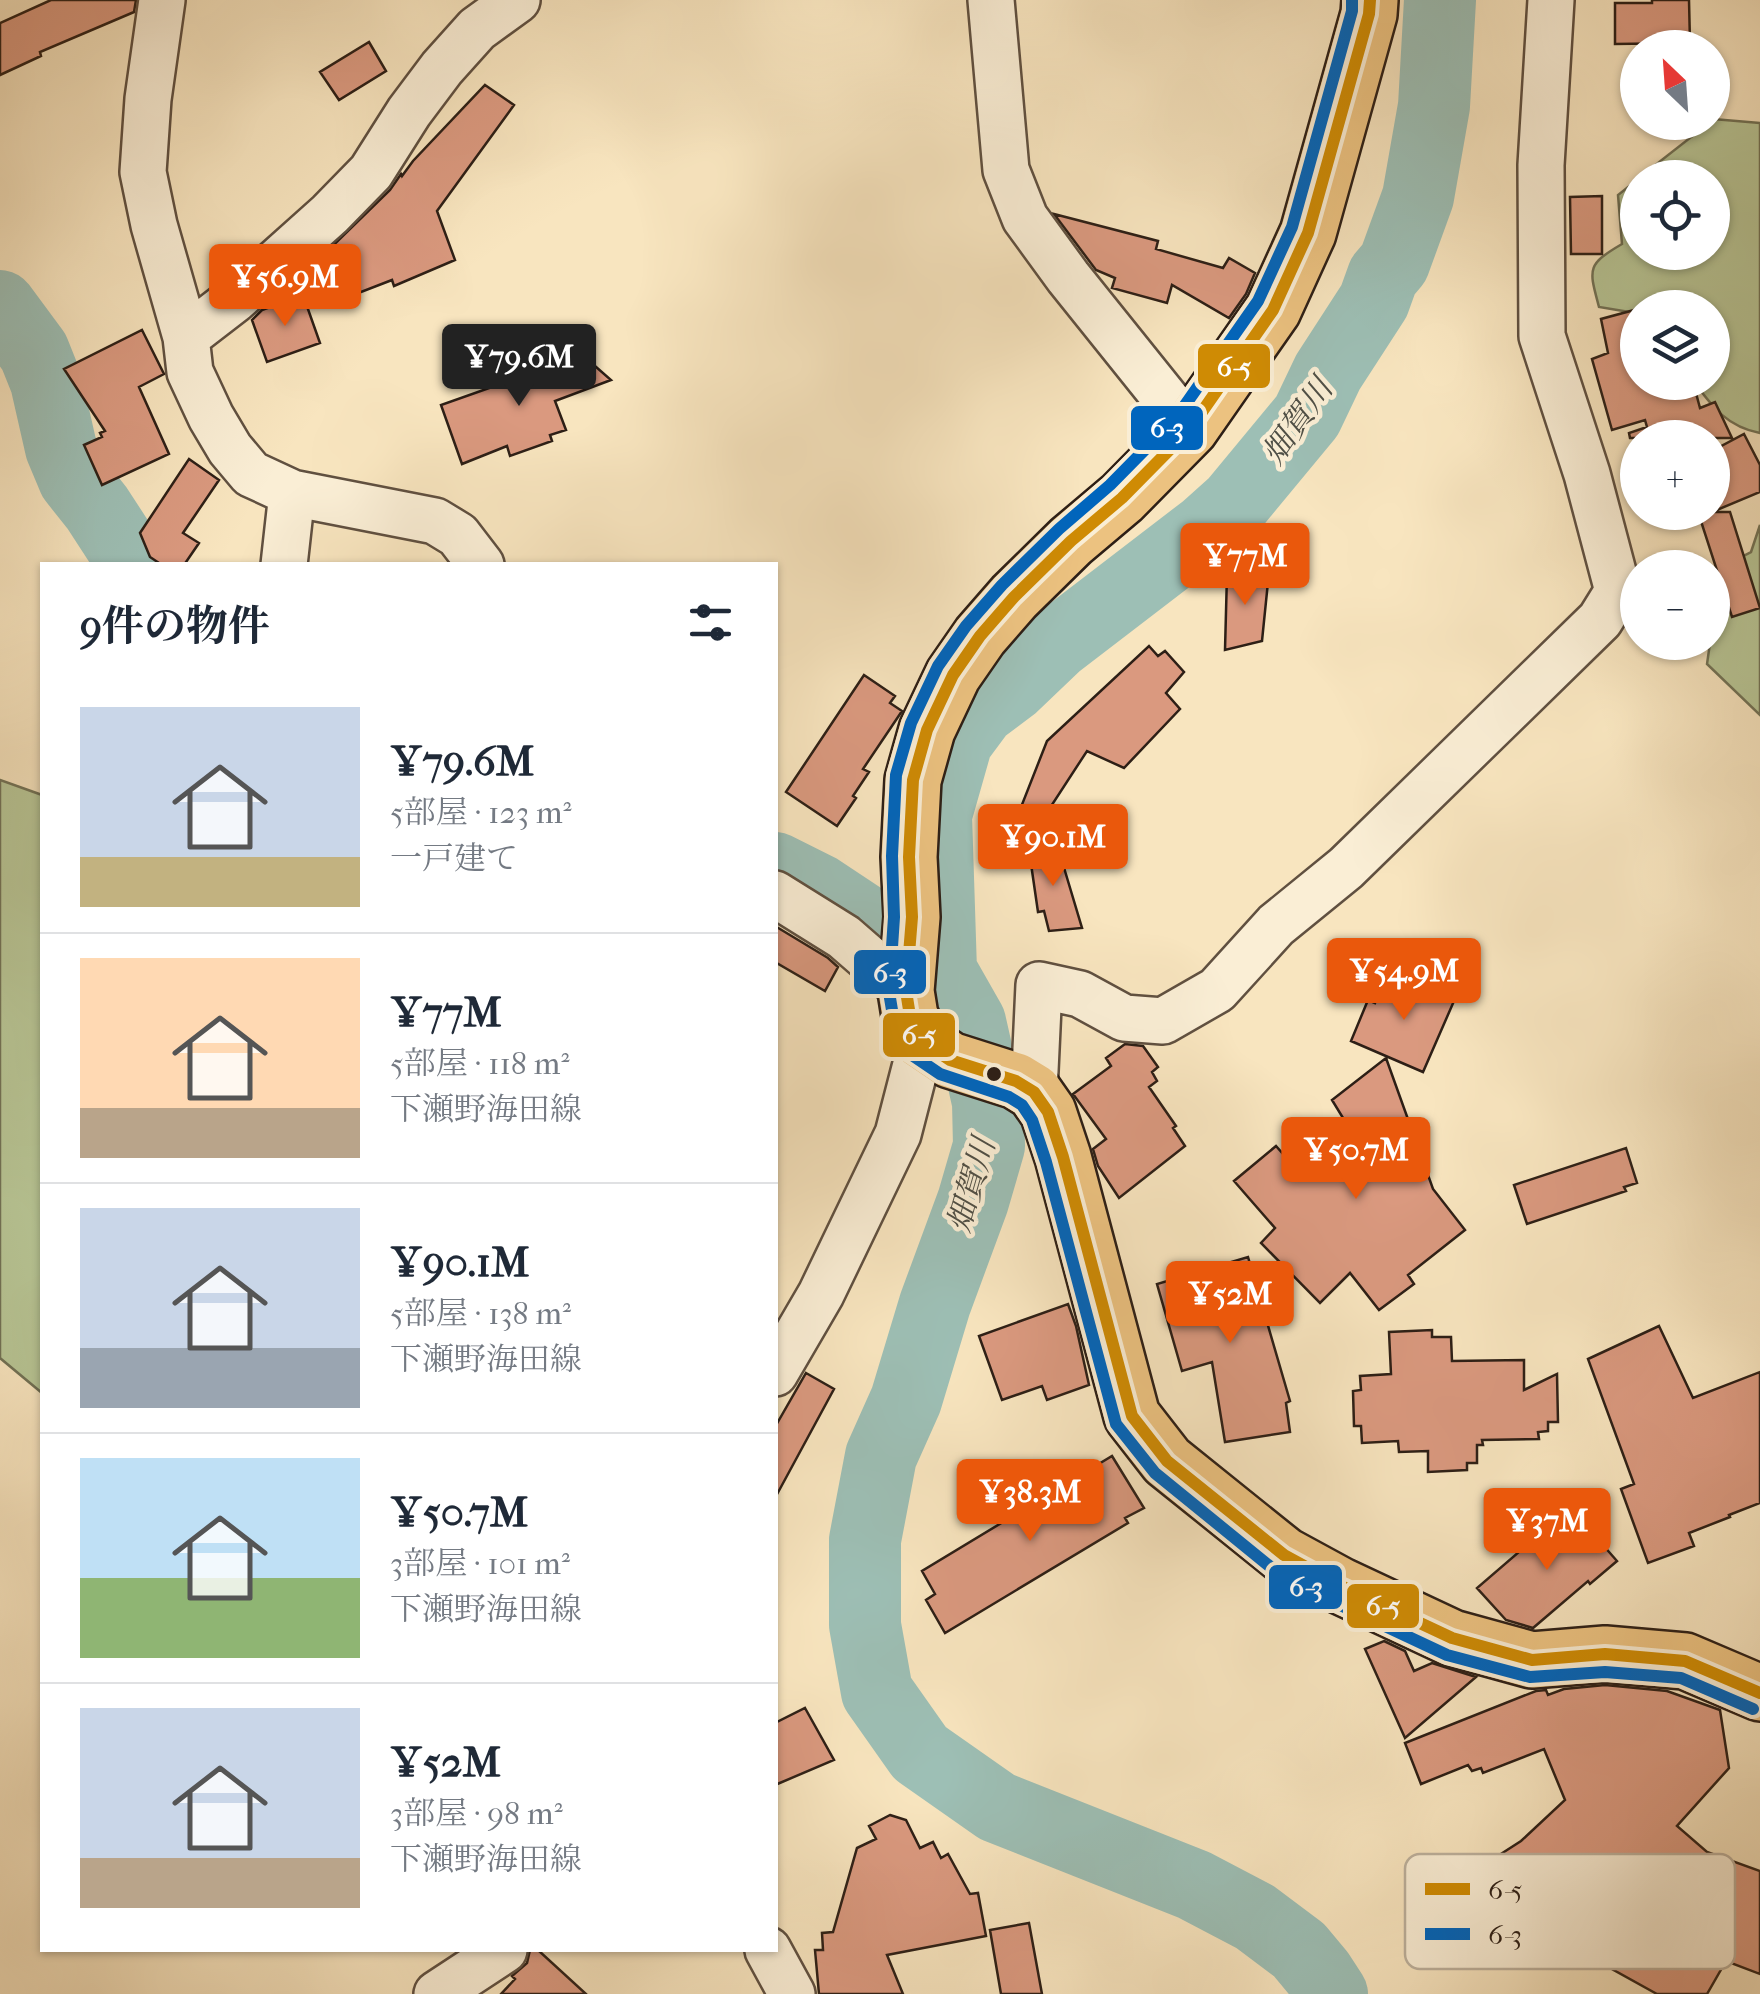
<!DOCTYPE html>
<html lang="ja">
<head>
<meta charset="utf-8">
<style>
  :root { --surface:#fff; --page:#f2f2f3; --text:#1f2937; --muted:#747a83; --line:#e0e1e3; --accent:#ea580c }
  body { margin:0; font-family:"IM FELL French Canon","Noto Serif JP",serif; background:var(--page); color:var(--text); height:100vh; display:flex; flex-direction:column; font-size:38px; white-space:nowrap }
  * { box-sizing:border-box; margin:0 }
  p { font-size:32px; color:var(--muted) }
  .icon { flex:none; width:55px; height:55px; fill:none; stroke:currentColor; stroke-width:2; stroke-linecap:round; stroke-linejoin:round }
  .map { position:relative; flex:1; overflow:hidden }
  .sheet { position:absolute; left:40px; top:562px; width:738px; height:1390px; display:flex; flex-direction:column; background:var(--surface); border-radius:0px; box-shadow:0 2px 8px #0004 }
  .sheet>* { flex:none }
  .needle { width:65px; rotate:335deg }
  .fabs { position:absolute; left:1620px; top:30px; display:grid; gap:20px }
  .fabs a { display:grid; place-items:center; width:110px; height:110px; border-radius:50%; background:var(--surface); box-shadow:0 2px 8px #0004; font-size:50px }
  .price { position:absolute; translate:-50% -85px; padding:0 22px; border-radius:10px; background:var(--accent); color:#fff; font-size:32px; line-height:65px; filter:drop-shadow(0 2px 5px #0008) }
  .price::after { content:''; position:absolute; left:50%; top:60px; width:30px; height:22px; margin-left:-15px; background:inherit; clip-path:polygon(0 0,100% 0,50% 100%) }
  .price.active { background:#222; color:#fff }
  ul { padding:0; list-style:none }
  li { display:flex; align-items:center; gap:30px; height:250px; padding:0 40px }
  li+li { border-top:2px solid var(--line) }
  li span { display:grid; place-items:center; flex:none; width:280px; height:200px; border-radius:0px; color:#555 }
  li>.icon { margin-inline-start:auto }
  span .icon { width:120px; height:120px; fill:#fffc; stroke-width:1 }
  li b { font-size:42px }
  h2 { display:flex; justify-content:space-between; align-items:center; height:120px; padding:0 40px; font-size:42px }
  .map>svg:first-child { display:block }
  .green { fill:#b8c696; stroke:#727256; stroke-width:2.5 }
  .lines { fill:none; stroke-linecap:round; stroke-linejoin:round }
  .river { stroke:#9dbfb5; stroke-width:72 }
  .building { fill:#da997f; stroke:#2d1f16; stroke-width:2.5 }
  .minor-casing { stroke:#605040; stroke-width:50 }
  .primary-casing { stroke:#2d1f16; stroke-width:60 }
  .minor { stroke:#faeed5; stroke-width:45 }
  .primary { stroke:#ecc280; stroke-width:55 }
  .bus-1-casing { stroke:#faeed5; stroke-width:20 }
  .bus-2-casing { stroke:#faeed5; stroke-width:20 }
  .bus-1 { stroke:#cf8b04; stroke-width:12 }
  .bus-2 { stroke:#0065bd; stroke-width:12 }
  .bus-dot { fill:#2d1f16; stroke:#faeed5; stroke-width:4 }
  .labels { text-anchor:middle; stroke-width:9; stroke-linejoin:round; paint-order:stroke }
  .water-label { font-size:32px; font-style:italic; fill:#4f4f46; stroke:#faeed5 }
  .key { fill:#faeed5; stroke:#bcb09c; stroke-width:2.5 }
  .key-label { font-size:28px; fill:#2d1f16 }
  .line-badge { stroke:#faeed5; stroke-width:4 }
  .badge-label { font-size:28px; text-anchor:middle; font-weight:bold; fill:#fff }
</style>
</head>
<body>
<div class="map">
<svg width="1760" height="1994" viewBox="0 0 1760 1994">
  <rect width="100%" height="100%" fill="#f8e5bf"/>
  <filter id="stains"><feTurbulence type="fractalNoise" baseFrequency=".002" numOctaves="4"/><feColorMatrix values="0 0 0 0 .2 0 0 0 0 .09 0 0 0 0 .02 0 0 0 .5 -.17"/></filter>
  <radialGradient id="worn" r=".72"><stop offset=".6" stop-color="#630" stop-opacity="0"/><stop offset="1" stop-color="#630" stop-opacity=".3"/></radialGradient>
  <path class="green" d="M1713 119 1760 123V433C1728 427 1713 408 1695 383L1712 382V308H1638L1637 320 1629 312 1599 307C1589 269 1586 265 1622 244L1618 195 1637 180 1638 252H1712V178L1640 177 1709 123 1712 122Z
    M1760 525V715L1707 664 1710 643 1712 642 1714 571 1751 552Z
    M0 780 42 795V1393L0 1358Z"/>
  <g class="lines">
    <path class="river" d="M0 306 34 352 46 382 61 448 74 479 97 508 134 565
      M775 868 819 890 941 971
      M1332 1994 1319 1974 1299 1950 1255 1917 1194 1885 997 1807 920 1753 877 1692 865 1625V1540L881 1456 906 1400 935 1304 973 1201 989 1146 988 1102 970 1022 941 971 936 815 957 741 980 710 1012 686 1056 644 1206 529 1235 503 1307 416 1328 372 1374 301 1383 276 1394 263 1418 197 1434 106 1440 0"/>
  </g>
  <path class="building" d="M51 0H136L134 12 40 52 41 56 0 75V23Z
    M1652 0H1689L1690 43 1615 44V3H1652Z
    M369 42 386 71 339 100 320 72Z
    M485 85 514 105 437 211 455 260 394 286 392 280 325 306 310 268 390 190 401 174 402 176 413 161Z
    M1602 196V254H1571L1570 197Z
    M1054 214 1158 241 1156 249 1223 268 1229 258 1255 273 1246 294 1229 318 1172 285 1167 303 1112 288 1115 278 1096 270Z
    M303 295 320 343 267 362 252 320 262 310Z
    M1638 309V382H1693L1700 408 1715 402 1732 438H1630L1629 433 1647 427 1645 420 1612 430 1592 359 1608 353 1601 319Z
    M142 330 164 374 139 387 169 454 102 485 84 445 102 437 100 433 105 431 64 369Z
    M579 352 611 380 555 401 566 430 550 435 552 441 510 456 507 446 462 464 441 405 543 369 541 365Z
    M1744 434 1760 465V492L1712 512V451Z
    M189 459 219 480 183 533 199 543 184 565H162L150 557 140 533Z
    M1698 512H1730L1760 608 1732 617Z
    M1269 572 1262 641 1225 650 1227 574Z
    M1149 646 1158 656 1165 651 1184 672 1166 693 1180 709 1124 768 1087 751 1016 860 1003 853 1047 741Z
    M864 675 895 696 890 703 902 711 863 769 869 772 853 796 856 798 837 826 786 792Z
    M1056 841 1082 928 1049 931 1044 911 1038 912 1029 850Z
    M775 926 828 958 838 967 825 991 775 962Z
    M1396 976 1454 1001 1423 1072 1351 1041 1368 1000 1375 1003 1384 983 1392 986Z
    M1125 1044 1143 1046 1158 1067 1152 1072 1157 1081 1149 1087 1176 1126 1173 1128 1185 1146 1119 1198 1098 1166 1093 1149 1106 1139 1073 1094 1111 1066 1106 1058Z
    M1386 1058 1433 1189 1465 1230 1408 1275 1414 1284 1379 1310 1350 1273 1320 1303 1261 1243 1275 1228 1234 1181 1276 1146 1304 1178 1359 1144 1332 1100Z
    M1626 1148 1637 1183 1624 1187 1626 1191 1527 1224 1514 1185Z
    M1248 1257 1290 1401 1286 1403 1290 1432 1225 1442 1212 1362 1182 1371 1157 1284Z
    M1068 1304 1076 1326 1089 1385 1047 1400 1042 1386 1002 1400 979 1336Z
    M1659 1326 1693 1398 1760 1372V1503L1729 1515 1730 1517 1689 1533 1694 1546 1648 1563 1621 1489 1634 1484 1588 1359Z
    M1432 1330V1337H1451L1452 1361 1524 1360V1390L1557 1374 1558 1422H1548V1431L1538 1432 1539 1439 1482 1440 1483 1445H1477V1463H1467V1470L1428 1472V1451L1399 1452 1398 1441 1362 1443 1361 1426H1354L1353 1391 1361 1390 1360 1376 1391 1374 1389 1332Z
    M806 1373 834 1389 775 1498V1427Z
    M1112 1456 1144 1508 1125 1518 1128 1523 945 1633 926 1600 935 1594 922 1571Z
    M1563 1514 1574 1527 1581 1520 1617 1561 1590 1584 1588 1581 1533 1628 1506 1620 1477 1588Z
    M1384 1641 1405 1651 1414 1671 1432 1663 1476 1677 1405 1738 1365 1649Z
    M1605 1685 1667 1691 1720 1710 1729 1768 1677 1826 1707 1852 1760 1871V1974L1726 1961 1707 1994H1657L1599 1962 1498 1938 1505 1908 1479 1868 1521 1841 1565 1800 1544 1749 1483 1773 1481 1768 1472 1771 1468 1765 1421 1784 1405 1743 1536 1691 1546 1690 1548 1695 1564 1689Z
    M805 1708 834 1760 775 1785V1723Z
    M890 1815 906 1820 920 1848 933 1842 941 1858 948 1854 970 1894 978 1893 986 1936 887 1955 903 1994H819L815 1950H823L822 1933 833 1932 857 1848 876 1839 869 1826Z
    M1029 1923 1042 1994H1001L990 1930Z
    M530 1950H538L586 1994H501L515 1979 512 1976 527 1963Z"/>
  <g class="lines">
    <defs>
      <path id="minor" d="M162 0 148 99 143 172 154 225 186 337 190 372 211 417 230 449 251 474 292 493 435 521 458 535 481 565
        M991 0 1006 170 1025 218 1068 277 1190 429
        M186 337 234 300 330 214 371 172 409 112 442 68 477 29 517 0
        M284 565 292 493
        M775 894 844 937 906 991
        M1034 1092 1039 985 1080 994 1124 1018 1163 1021 1217 990 1276 925 1346 868 1600 620 1618 591 1587 474 1542 336 1541 165 1551 0
        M775 1373 821 1294 898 1134 922 1041
        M768 1950 792 1994
        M437 1994 504 1950"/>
      <path id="primary" d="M1370 0 1369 14 1308 233 1273 310 1190 429 1122 498 1071 541 1014 597 980 636 953 675 927 730 913 780 909 857 912 917 906 991 910 1016 922 1041 950 1060 1016 1081 1034 1092 1048 1112 1063 1157 1132 1416 1167 1461 1284 1555 1341 1586 1452 1638 1532 1660 1605 1654 1685 1661 1760 1693"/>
    </defs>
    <use href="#minor" class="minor-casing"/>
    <use href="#primary" class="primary-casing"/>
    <use href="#minor" class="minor"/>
    <use href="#primary" class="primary"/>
    <defs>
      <path id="bus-1" d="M1370 0 1369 14 1308 233 1273 310 1190 429 1122 498 1071 541 1014 597 980 636 953 675 927 730 913 780 909 857 912 917 906 991 910 1016 922 1041 950 1060 1016 1081 1034 1092 1048 1112 1063 1157 1132 1416 1167 1461 1284 1555 1341 1586 1452 1638 1532 1660 1605 1654 1685 1661 1760 1693"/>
      <path id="bus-2" d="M1352 0V11L1292 227 1258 301 1176 418 1110 485 1059 529 1002 585 966 626 938 666 911 723 896 775 892 856 894 917 889 992 894 1022 909 1053 940 1074 1009 1097 1022 1105 1032 1120 1046 1162 1116 1424 1155 1473 1273 1569 1334 1602 1447 1655 1530 1677 1605 1672 1681 1678 1753 1709"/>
    </defs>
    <use href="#bus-1" class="bus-1-casing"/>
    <use href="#bus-2" class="bus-2-casing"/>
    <use href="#bus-1" class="bus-1"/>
    <use href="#bus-2" class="bus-2"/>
  </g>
  <circle class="bus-dot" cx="994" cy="1074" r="9"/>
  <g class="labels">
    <g class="water-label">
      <text transform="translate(1297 421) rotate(-55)" y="11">畑賀川</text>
      <text transform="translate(971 1185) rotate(-74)" y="11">畑賀川</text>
    </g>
  </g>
  <rect x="1405" y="1854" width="330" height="115" rx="15" class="key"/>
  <rect x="1425" y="1883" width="45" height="12" fill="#cf8b04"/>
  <rect x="1425" y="1928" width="45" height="12" fill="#0065bd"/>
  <g class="key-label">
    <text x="1488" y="1899">6-5</text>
    <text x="1488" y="1944">6-3</text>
  </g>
  <g class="line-badge">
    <rect x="1196" y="342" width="76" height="48" rx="10" fill="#cf8b04"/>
    <rect x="1129" y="404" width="76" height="48" rx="10" fill="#0065bd"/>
    <rect x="852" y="948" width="76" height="48" rx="10" fill="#0065bd"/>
    <rect x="881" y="1011" width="76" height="48" rx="10" fill="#cf8b04"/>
    <rect x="1267" y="1563" width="77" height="48" rx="10" fill="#0065bd"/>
    <rect x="1345" y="1582" width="76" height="48" rx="10" fill="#cf8b04"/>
  </g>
  <g class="badge-label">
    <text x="1234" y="376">6-5</text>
    <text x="1167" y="437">6-3</text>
    <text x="890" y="982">6-3</text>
    <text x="919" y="1044">6-5</text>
    <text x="1306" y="1596">6-3</text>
    <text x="1383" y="1615">6-5</text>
  </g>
  <rect width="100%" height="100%" filter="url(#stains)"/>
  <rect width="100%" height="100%" fill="url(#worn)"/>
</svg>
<div class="fabs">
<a><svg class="needle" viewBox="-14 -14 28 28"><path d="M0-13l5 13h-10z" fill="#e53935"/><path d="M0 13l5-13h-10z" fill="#747a83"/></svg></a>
<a><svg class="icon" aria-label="locate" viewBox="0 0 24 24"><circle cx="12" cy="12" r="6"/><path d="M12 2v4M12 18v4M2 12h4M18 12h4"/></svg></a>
<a><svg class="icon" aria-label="layers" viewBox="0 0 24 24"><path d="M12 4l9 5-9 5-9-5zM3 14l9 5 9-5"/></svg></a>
<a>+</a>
<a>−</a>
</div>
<b class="price" style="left:285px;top:329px">¥56.9M</b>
<b class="price active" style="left:519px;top:409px">¥79.6M</b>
<b class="price" style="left:1245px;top:608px">¥77M</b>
<b class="price" style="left:1053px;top:889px">¥90.1M</b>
<b class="price" style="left:1404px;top:1023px">¥54.9M</b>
<b class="price" style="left:1356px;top:1202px">¥50.7M</b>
<b class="price" style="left:1230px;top:1346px">¥52M</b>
<b class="price" style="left:1030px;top:1544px">¥38.3M</b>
<b class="price" style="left:1547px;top:1573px">¥37M</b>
<section class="sheet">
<h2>9件の物件<svg class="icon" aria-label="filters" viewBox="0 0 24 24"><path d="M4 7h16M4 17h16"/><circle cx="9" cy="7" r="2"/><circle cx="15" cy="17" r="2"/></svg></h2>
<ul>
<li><span style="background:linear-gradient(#c9d6e8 75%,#c2b280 0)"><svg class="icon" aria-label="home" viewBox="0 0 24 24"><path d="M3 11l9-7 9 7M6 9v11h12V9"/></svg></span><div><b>¥79.6M</b><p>5部屋 · 123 m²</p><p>一戸建て</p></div></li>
<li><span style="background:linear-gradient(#ffd9b3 75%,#b9a48a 0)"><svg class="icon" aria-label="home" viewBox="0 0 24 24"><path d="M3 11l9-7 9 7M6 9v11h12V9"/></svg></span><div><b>¥77M</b><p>5部屋 · 118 m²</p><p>下瀬野海田線</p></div></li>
<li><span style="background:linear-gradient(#c9d6e8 70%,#9aa5b1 0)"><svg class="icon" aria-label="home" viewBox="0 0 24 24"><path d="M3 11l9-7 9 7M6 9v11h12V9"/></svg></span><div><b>¥90.1M</b><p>5部屋 · 138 m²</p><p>下瀬野海田線</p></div></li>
<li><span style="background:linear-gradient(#bfe0f5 60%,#8fb573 0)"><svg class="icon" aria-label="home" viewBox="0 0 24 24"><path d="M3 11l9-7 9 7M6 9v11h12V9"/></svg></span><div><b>¥50.7M</b><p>3部屋 · 101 m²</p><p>下瀬野海田線</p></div></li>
<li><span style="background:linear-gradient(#c9d6e8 75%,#b9a48a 0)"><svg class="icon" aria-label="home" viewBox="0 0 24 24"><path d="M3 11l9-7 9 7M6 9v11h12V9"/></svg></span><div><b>¥52M</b><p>3部屋 · 98 m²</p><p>下瀬野海田線</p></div></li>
</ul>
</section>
</div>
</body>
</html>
